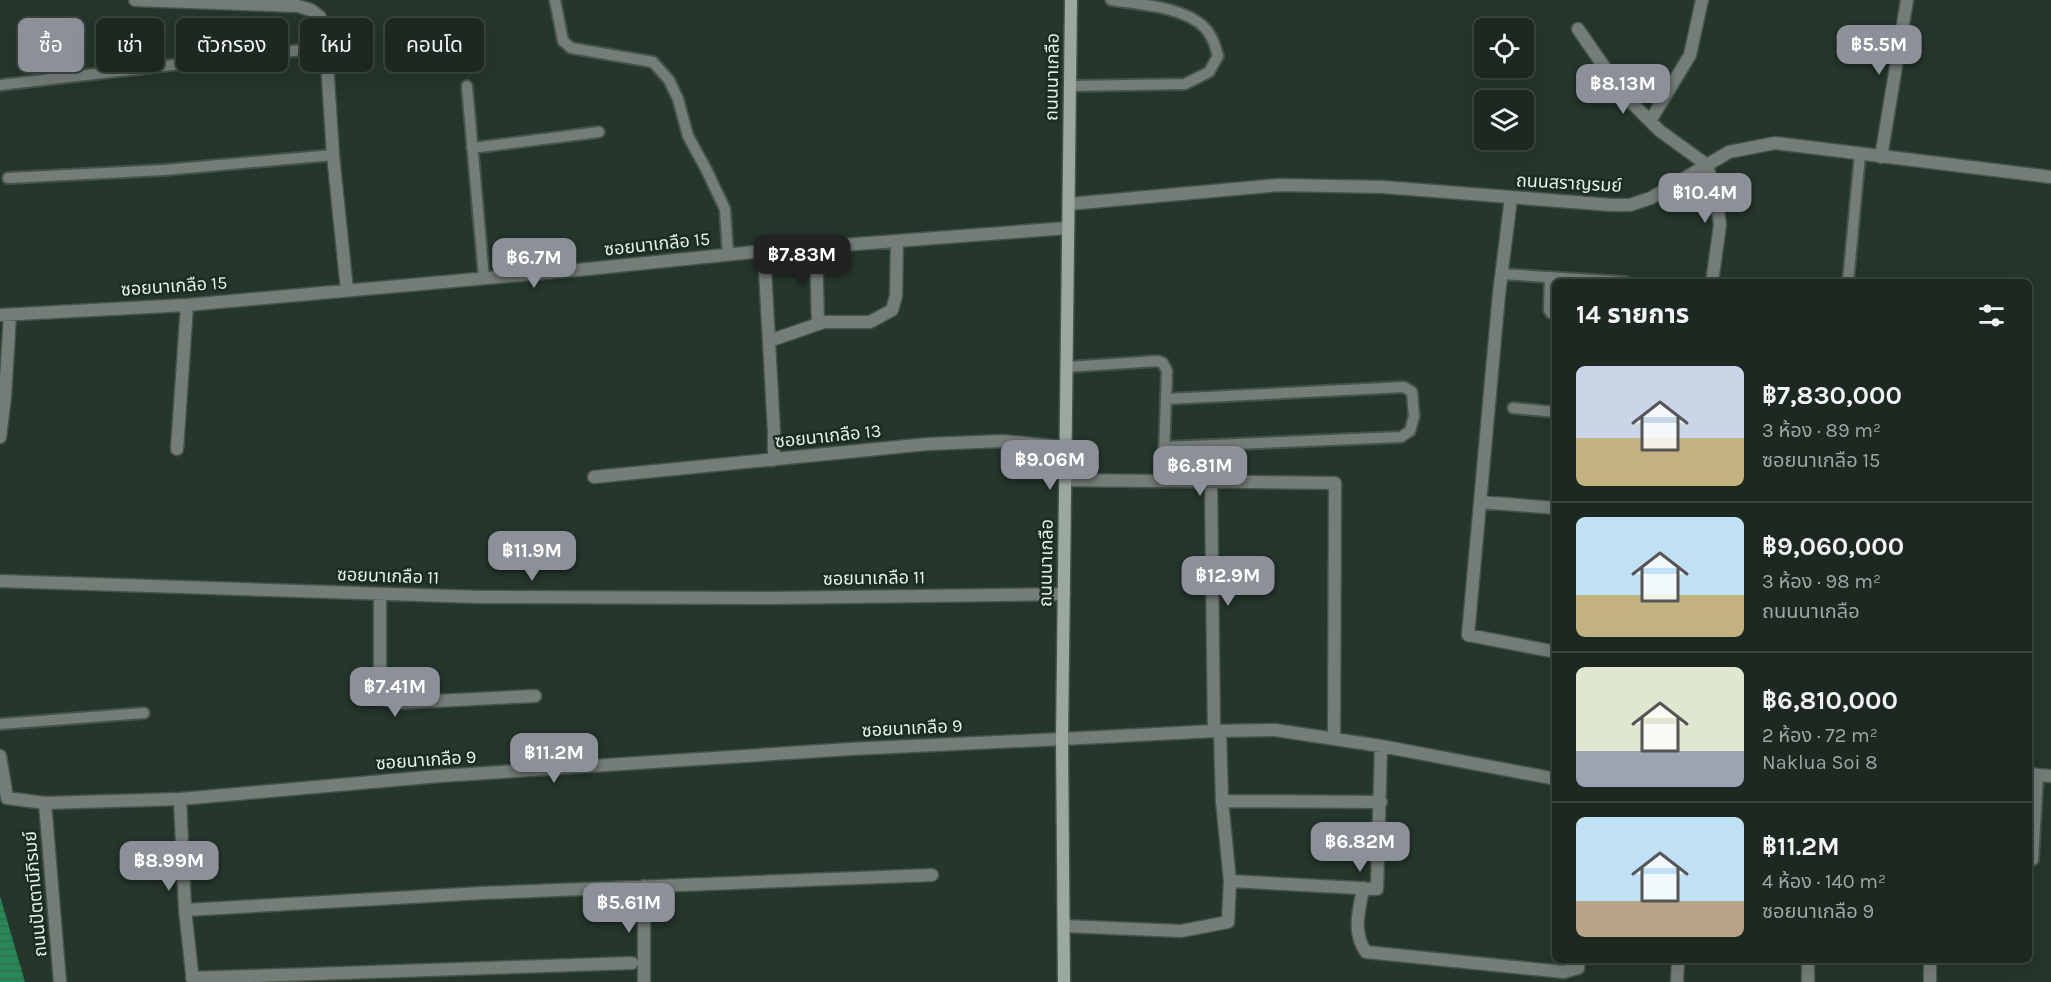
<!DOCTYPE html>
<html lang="th">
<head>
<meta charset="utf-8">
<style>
  :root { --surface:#1c2820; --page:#29342d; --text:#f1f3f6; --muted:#a0a6a5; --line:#3a443e; --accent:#8c9099 }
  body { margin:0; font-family:Karla,"Noto Sans Thai",sans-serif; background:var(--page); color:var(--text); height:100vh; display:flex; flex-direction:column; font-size:22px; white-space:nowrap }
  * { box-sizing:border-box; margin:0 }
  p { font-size:20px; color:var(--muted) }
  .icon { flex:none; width:33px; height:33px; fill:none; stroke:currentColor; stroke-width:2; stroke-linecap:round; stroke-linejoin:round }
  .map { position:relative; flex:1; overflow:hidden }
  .drawer { position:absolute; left:1552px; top:279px; width:480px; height:684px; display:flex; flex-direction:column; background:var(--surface); border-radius:9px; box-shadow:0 6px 24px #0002,0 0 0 2px var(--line) }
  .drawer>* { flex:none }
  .top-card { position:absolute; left:18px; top:18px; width:570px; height:54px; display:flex; gap:12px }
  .tools { position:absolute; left:1474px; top:18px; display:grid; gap:12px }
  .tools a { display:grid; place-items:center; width:60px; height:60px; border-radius:9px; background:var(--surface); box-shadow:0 6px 24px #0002,0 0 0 2px var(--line); font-size:30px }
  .price { position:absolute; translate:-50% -51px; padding:0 14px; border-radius:12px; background:var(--accent); color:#fff; font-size:20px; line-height:39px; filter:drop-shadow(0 2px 3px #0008) }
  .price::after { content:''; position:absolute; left:50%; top:36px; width:18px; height:14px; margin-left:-9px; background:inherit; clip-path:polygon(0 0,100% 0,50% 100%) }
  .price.current { background:#222; color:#fff }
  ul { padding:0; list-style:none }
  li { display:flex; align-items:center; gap:18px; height:150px; padding:0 24px }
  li+li { border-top:2px solid var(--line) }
  li span { display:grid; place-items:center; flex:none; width:168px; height:120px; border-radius:9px; color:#555 }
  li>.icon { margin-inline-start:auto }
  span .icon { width:72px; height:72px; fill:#fffc; stroke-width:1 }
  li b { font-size:26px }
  h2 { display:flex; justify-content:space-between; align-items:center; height:72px; padding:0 24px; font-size:26px }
  .pill { padding:0 21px; border-radius:9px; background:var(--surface); box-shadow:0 6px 24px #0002,0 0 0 2px var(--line); font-size:21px; line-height:54px }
  .pill.current { background:var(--accent); color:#fff }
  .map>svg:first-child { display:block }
  .water { fill:url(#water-rules) }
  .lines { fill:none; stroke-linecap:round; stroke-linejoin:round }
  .service-casing { stroke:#44544a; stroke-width:14 }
  .minor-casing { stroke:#44544a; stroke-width:15 }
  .tertiary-casing { stroke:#44544a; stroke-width:15 }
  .secondary-casing { stroke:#44544a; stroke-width:15 }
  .service { stroke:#757d78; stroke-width:10 }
  .minor { stroke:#757d78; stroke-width:12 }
  .tertiary { stroke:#757d78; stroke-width:12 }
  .secondary { stroke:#9aa89f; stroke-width:12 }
  .labels { text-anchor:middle; stroke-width:5; stroke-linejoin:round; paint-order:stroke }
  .street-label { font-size:18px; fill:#e6f1ea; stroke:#1b2c22 }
</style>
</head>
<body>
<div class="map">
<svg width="2051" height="982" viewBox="0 0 2051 982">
  <defs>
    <pattern id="water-rules" width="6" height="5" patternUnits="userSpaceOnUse" patternTransform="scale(1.5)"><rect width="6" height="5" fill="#288757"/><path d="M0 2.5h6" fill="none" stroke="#356b4f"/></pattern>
  </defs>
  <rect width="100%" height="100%" fill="#25362b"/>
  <path class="water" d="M0 896 25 982H0Z"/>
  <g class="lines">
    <defs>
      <path id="service" d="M555 0 563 41 571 48 653 62 669 80 678 99 688 136 706 169 725 209 728 255
        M0 85 326 47
        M467 86 484 278
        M1070 86 1185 84 1209 72 1218 56C1215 45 1212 35 1204 27 1184 7 1138 4 1111 0
        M472 148 599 132
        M8 178 164 170 333 155
        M1502 274 1626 282
        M1550 277 1549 310 1551 313 1556 314
        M1848 282 1860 154
        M1066 367 1158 361 1163 363 1167 371 1163 482
        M1513 408 1556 412
        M1164 447 1401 437 1410 431 1414 416 1412 392 1404 387 1166 399
        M0 724 144 713
        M2033 860 2038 775"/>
      <path id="minor" d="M135 0 298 6 311 10 320 17 326 47 333 155 347 290
        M1578 29 1623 94 1660 131 1707 165 1716 197 1720 225 1712 282
        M1650 121 1690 55 1702 0
        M1881 157 1907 0
        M1511 198 1499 294 1468 635 1556 652
        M816 247 818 324
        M764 251 774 432V460
        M0 315 187 305 578 270 764 251 1067 228
        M769 341 824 322H870L892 310 896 296 897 241
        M0 437 5 396 10 315
        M177 449 187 305
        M594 477 928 444 1002 441 1065 447
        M1065 480 1335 483 1334 739
        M1211 483 1214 731
        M1480 502 1556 508
        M0 581 480 597 770 598 1064 594
        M380 594V692L384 699 396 703 535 696
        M1062 739 1214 731 1275 730 1381 746 1556 779
        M0 756 7 798 45 803
        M2030 774 2051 776
        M180 799 185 910 193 982
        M1222 801 1381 802
        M1230 881 1377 889 1381 746
        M1363 888C1359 911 1352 932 1366 952L1564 972 1578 968 1579 960
        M185 910 482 893 932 875
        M1064 926 1181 931 1228 922 1230 881 1222 801 1220 731
        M192 978 632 963
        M644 982V886
        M1677 982 1678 960
        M1808 982V960
        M1930 982V960"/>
      <path id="tertiary" d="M1069 204 1279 185 1383 187 1611 205H1630L1651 198 1729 152 1775 143 2051 177
        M60 982 45 803 180 799 440 776 850 749 1062 739"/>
      <path id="secondary" d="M1064 982 1062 739 1071 0"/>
    </defs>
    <use href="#service" class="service-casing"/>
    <use href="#minor" class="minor-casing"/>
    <use href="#tertiary" class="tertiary-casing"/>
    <use href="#secondary" class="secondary-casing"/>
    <use href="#service" class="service"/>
    <use href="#minor" class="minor"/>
    <use href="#tertiary" class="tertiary"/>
    <use href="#secondary" class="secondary"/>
  </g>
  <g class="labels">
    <g class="street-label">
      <text transform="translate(1052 77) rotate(-89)" y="6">ถนนนาเกลือ</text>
      <text transform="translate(1569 183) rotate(3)" y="6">ถนนสราญรมย์</text>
      <text transform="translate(657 244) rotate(-6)" y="6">ซอยนาเกลือ 15</text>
      <text transform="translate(174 286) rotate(-4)" y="6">ซอยนาเกลือ 15</text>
      <text transform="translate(828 436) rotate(-6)" y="6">ซอยนาเกลือ 13</text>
      <text transform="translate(1046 563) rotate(-89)" y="6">ถนนนาเกลือ</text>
      <text transform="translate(388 576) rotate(2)" y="6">ซอยนาเกลือ 11</text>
      <text transform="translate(874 578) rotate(-1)" y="6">ซอยนาเกลือ 11</text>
      <text transform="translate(912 728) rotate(-3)" y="6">ซอยนาเกลือ 9</text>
      <text transform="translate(426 760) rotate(-4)" y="6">ซอยนาเกลือ 9</text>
      <text transform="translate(35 894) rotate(-95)" y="6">ถนนปัตตานีภิรมย์</text>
    </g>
  </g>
</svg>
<div class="tools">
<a><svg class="icon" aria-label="locate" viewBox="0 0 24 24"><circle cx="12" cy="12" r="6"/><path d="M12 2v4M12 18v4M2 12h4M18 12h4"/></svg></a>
<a><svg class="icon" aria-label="layers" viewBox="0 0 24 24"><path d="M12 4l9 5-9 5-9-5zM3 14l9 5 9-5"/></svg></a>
</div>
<b class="price" style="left:1879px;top:76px">฿5.5M</b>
<b class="price" style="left:1623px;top:115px">฿8.13M</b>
<b class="price" style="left:1705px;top:224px">฿10.4M</b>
<b class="price current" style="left:802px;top:286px">฿7.83M</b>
<b class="price" style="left:534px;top:289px">฿6.7M</b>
<b class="price" style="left:1050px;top:491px">฿9.06M</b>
<b class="price" style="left:1200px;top:497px">฿6.81M</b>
<b class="price" style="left:532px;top:582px">฿11.9M</b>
<b class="price" style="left:1228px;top:607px">฿12.9M</b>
<b class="price" style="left:395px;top:718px">฿7.41M</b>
<b class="price" style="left:554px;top:784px">฿11.2M</b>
<b class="price" style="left:1360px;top:873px">฿6.82M</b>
<b class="price" style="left:169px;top:892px">฿8.99M</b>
<b class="price" style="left:629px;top:934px">฿5.61M</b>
<div class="top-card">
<a class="pill current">ซื้อ</a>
<a class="pill">เช่า</a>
<a class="pill">ตัวกรอง</a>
<a class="pill">ใหม่</a>
<a class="pill">คอนโด</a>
</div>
<section class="drawer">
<h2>14 รายการ<svg class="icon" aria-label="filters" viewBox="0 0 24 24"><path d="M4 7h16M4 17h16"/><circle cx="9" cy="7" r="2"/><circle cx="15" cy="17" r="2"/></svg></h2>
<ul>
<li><span style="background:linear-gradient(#c9d6e8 60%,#c2b280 0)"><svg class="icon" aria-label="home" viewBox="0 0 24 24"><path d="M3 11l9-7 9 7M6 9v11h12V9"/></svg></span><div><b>฿7,830,000</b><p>3 ห้อง · 89 m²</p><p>ซอยนาเกลือ 15</p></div></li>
<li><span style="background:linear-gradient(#bfe0f5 65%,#c2b280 0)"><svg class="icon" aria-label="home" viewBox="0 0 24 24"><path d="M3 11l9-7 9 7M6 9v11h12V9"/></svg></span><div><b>฿9,060,000</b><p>3 ห้อง · 98 m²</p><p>ถนนนาเกลือ</p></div></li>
<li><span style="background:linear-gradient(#dfe7d0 70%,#9aa5b1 0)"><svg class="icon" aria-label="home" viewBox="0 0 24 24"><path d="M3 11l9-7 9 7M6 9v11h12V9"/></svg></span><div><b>฿6,810,000</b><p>2 ห้อง · 72 m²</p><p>Naklua Soi 8</p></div></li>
<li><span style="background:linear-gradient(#bfe0f5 70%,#b9a48a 0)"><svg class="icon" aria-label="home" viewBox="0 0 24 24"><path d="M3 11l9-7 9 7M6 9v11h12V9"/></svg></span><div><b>฿11.2M</b><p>4 ห้อง · 140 m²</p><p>ซอยนาเกลือ 9</p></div></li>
</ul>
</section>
</div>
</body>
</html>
